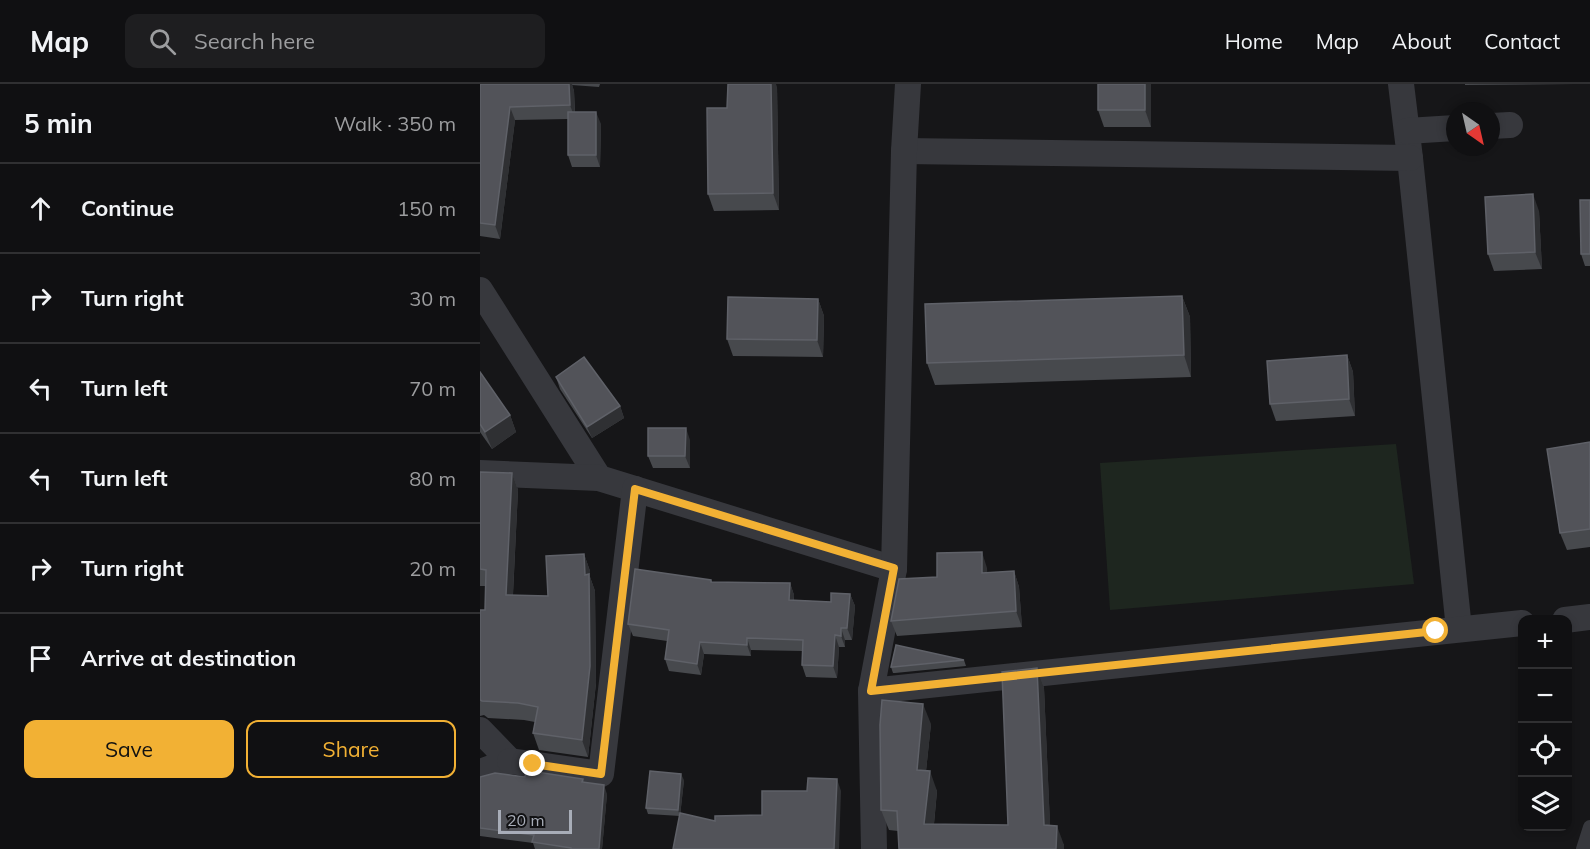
<!DOCTYPE html>
<html lang="en">
<head>
<meta charset="utf-8">
<style>
	body { margin:0; font-family:Mulish,sans-serif; background:#1e1e20; color:#f1f3f6 }
	.controls { position:absolute; right:18px; bottom:18px; display:grid; overflow:hidden; border-radius:12px; box-shadow:0 3px 9px #0003 }
	.controls button { width:54px; height:54px; display:grid; place-items:center; padding:0; border:0; border-bottom:2px solid #303032; background:#101012; color:#f1f3f6; font:30px sans-serif }
	.compass { position:absolute; left:966px; top:18px; width:54px; height:54px; border-radius:50%; background:#101012; box-shadow:0 3px 9px #0003; rotate:146deg }
	.scale { position:absolute; left:18px; bottom:15px; width:74px; box-sizing:border-box; padding-left:6px; border:3px solid #a8adb8; border-top:0; font-size:16px; line-height:21px; white-space:nowrap; color:#a8adb8; -webkit-text-stroke:4px #111113; paint-order:stroke }
	.stop { position:absolute; width:18px; height:18px; margin:-14px; border:4px solid #f2b134; border-radius:50%; background:#fff }
	.stop.end { background:#f2b134; border-color:#fff; box-shadow:0 2px 6px #0008 }
	.list { margin:0; padding:0; list-style:none }
	h2 { display:flex; justify-content:space-between; align-items:center; height:78px; margin:0; padding:0 24px; font-size:26px }
	h2 small { font-size:20px; font-weight:400; color:#9c9d9f }
	.list li { display:grid; grid-template-columns:39px 1fr auto; gap:18px; align-items:center; box-sizing:border-box; height:90px; padding:0 24px; border-top:2px solid #303032 }
	.list b { display:block; font-size:22px; white-space:nowrap }
	.list em { font-size:20px; font-style:normal; color:#9c9d9f }
	.actions { display:flex; gap:12px; padding:18px 24px }
	.actions a { flex:1; padding:14px 0; border:2px solid #f2b134; border-radius:12px; text-align:center; font-size:21px; color:#f2b134 }
	.actions .main { background:#f2b134; color:#111 }
	.icon { flex:none; width:33px; height:33px; fill:none; stroke:currentColor; stroke-width:2; stroke-linecap:round; stroke-linejoin:round }
	.map { position:relative; flex:none; width:1110px; height:765px; overflow:hidden }
	header { display:flex; align-items:center; gap:36px; box-sizing:border-box; height:84px; padding:0 30px; background:#101012; border-bottom:2px solid #303032 }
	header strong { font-size:28px }
	nav { display:flex; gap:33px; margin-inline-start:auto; font-size:21px }
	.search { width:420px; height:54px; background:#1e1e20; display:flex; align-items:center; gap:15px; box-sizing:border-box; padding:0 21px; border-radius:12px; color:#9c9d9f; font-size:22px }
	main { display:flex }
	aside { flex:1; background:#101012 }
	.map>svg:first-child { display:block }
	.green { fill:#1e261f }
	.lines { fill:none; stroke-linecap:round; stroke-linejoin:round }
	.lane { stroke:#37383d; stroke-width:14 }
	.street { stroke:#37383d; stroke-width:26 }
	.wall { fill:#47494d }
	.shaded-wall { fill:#2f3033 }
	.building { fill:#525359; stroke:#5f6168; stroke-width:1.5 }
	.route { stroke:#f2b134; stroke-width:8 }
</style>
</head>
<body>
<header>
<strong>Map</strong>
<div class="search"><svg class="icon" aria-label="search" viewBox="0 0 24 24"><circle cx="10" cy="10" r="6"/><path d="M15 15l6 6"/></svg>Search here</div>
<nav><a>Home</a><a>Map</a><a>About</a><a>Contact</a></nav>
</header>
<main>
<aside>
<h2>5 min<small>Walk · 350 m</small></h2>
<ul class="list">
<li><svg class="icon" aria-label="ahead" viewBox="0 0 24 24"><path d="M12 20V5M6 11l6-6 6 6"/></svg><div><b>Continue</b></div><em>150 m</em></li>
<li><svg class="icon" aria-label="right" viewBox="0 0 24 24"><path d="M7 20v-9h11M14 6l5 5-5 5"/></svg><div><b>Turn right</b></div><em>30 m</em></li>
<li><svg class="icon" aria-label="left" viewBox="0 0 24 24"><path d="M17 20v-9H6M10 6l-5 5 5 5"/></svg><div><b>Turn left</b></div><em>70 m</em></li>
<li><svg class="icon" aria-label="left" viewBox="0 0 24 24"><path d="M17 20v-9H6M10 6l-5 5 5 5"/></svg><div><b>Turn left</b></div><em>80 m</em></li>
<li><svg class="icon" aria-label="right" viewBox="0 0 24 24"><path d="M7 20v-9h11M14 6l5 5-5 5"/></svg><div><b>Turn right</b></div><em>20 m</em></li>
<li><svg class="icon" aria-label="arrive" viewBox="0 0 24 24"><path d="M6 21V4h12l-3 4 3 4H6"/></svg><div><b>Arrive at destination</b></div></li>
</ul>
<div class="actions"><a class="main">Save</a><a>Share</a></div>
</aside>
<div class="map">
<svg width="1110" height="765" viewBox="0 0 1110 765">
	<rect width="100%" height="100%" fill="#161618"/>
	<path class="green" d="M 916,360 L 934,500 L 630,526 L 620,379 Z"/>
	<g class="lines">
		<path class="lane" d="M 1103,765 L 1110,743"/>
		<g class="street">
			<path d="M 921,0 L 930,74 L 979,545"/>
			<path d="M 1011,42 L 1030,41"/>
			<path d="M 927,47 L 975,44"/>
			<path d="M 424,67 L 930,74"/>
			<path d="M 0,206 L 119,394"/>
			<path d="M 0,389 L 119,394 L 414,485"/>
			<path d="M 1085,536 L 1110,533"/>
			<path d="M 391,607 L 1042,539"/>
			<path d="M 0,646 L 30,677 L 0,688"/>
			<path d="M 30,677 L 121,690 L 155,405"/>
			<path d="M 394,765 L 391,607 L 414,485 L 424,67 L 428,0"/>
		</g>
	</g>
	<g class="wall">
		<path d="M 0,0 L 120,0 L 119,3 L 92,1 L 94,7 L 95,28 L 121,40 L 120,83 L 92,83 L 88,71 L 88,35 L 35,36 L 20,155 L 0,152 Z"/>
		<path d="M 618,0 L 671,0 L 671,43 L 624,43 L 618,26 Z"/>
		<path d="M 985,0 L 1095,0 L 985,1 Z"/>
		<path d="M 297,3 L 299,126 L 234,127 L 228,110 L 247,24 Z"/>
		<path d="M 1110,116 L 1110,182 L 1105,182 L 1101,170 Z"/>
		<path d="M 1059,127 L 1062,185 L 1014,187 L 1008,170 Z"/>
		<path d="M 702,212 L 710,233 L 711,293 L 455,301 L 447,279 Z"/>
		<path d="M 338,215 L 344,232 L 343,273 L 253,272 L 247,255 Z"/>
		<path d="M 867,271 L 873,288 L 875,332 L 796,337 L 790,320 Z"/>
		<path d="M 0,288 L 30,331 L 36,348 L 12,365 L 0,348 Z"/>
		<path d="M 76,293 L 140,322 L 144,334 L 112,354 L 80,305 Z"/>
		<path d="M 210,356 L 210,384 L 173,384 L 168,372 Z"/>
		<path d="M 1110,358 L 1110,463 L 1087,466 L 1080,449 Z"/>
		<path d="M 0,388 L 32,389 L 38,406 L 33,511 L 68,512 L 104,470 L 110,487 L 110,493 L 115,507 L 116,599 L 108,673 L 59,666 L 53,649 L 55,638 L 44,636 L 8,634 L 4,631 L 0,632 L 0,526 L 5,526 L 5,502 L 0,502 Z"/>
		<path d="M 507,484 L 507,489 L 534,487 L 539,503 L 542,543 L 417,552 L 411,537 L 457,493 Z"/>
		<path d="M 231,496 L 232,498 L 310,499 L 314,511 L 314,516 L 351,518 L 370,510 L 375,522 L 372,556 L 365,556 L 365,563 L 359,563 L 357,594 L 326,593 L 322,581 L 323,567 L 271,566 L 271,572 L 224,570 L 221,591 L 189,587 L 185,575 L 187,557 L 153,552 L 148,540 Z"/>
		<path d="M 484,576 L 486,582 L 415,589 L 413,589 L 411,583 Z"/>
		<path d="M 557,584 L 564,604 L 570,742 L 584,761 L 584,765 L 419,765 L 418,747 L 409,746 L 401,726 L 451,640 L 446,687 L 457,707 L 454,740 L 528,741 Z"/>
		<path d="M 0,693 L 45,693 L 103,695 L 104,698 L 127,710 L 122,765 L 55,765 L 53,759 L 0,752 Z"/>
		<path d="M 204,696 L 200,732 L 168,730 L 166,724 Z"/>
	</g>
	<g class="shaded-wall">
		<path d="M 89,0 L 92,0 L 94,7 L 95,35 L 90,21 Z"/>
		<path d="M 291,0 L 296,0 L 297,3 L 299,126 L 293,109 Z"/>
		<path d="M 665,0 L 671,0 L 671,43 L 665,26 Z"/>
		<path d="M 30,23 L 35,36 L 20,155 L 15,141 Z"/>
		<path d="M 116,28 L 121,40 L 120,83 L 116,71 Z"/>
		<path d="M 1053,110 L 1059,127 L 1062,185 L 1055,168 Z"/>
		<path d="M 702,212 L 710,233 L 711,293 L 704,271 Z"/>
		<path d="M 338,215 L 344,232 L 343,273 L 337,256 Z"/>
		<path d="M 867,271 L 873,288 L 875,332 L 869,315 Z"/>
		<path d="M 140,322 L 144,334 L 112,354 L 107,343 Z"/>
		<path d="M 30,331 L 36,348 L 12,365 L 5,348 Z"/>
		<path d="M 206,344 L 210,356 L 210,384 L 205,372 Z"/>
		<path d="M 32,389 L 38,406 L 32,528 L 26,511 Z"/>
		<path d="M 502,468 L 507,484 L 508,505 L 502,489 Z"/>
		<path d="M 104,470 L 110,487 L 110,493 L 115,507 L 116,599 L 108,673 L 102,656 L 105,491 Z"/>
		<path d="M 534,487 L 539,503 L 542,543 L 536,527 Z"/>
		<path d="M 310,499 L 314,511 L 313,528 L 309,516 Z"/>
		<path d="M 370,510 L 375,522 L 372,556 L 367,544 Z"/>
		<path d="M 361,544 L 365,556 L 365,563 L 361,552 Z"/>
		<path d="M 355,551 L 359,563 L 357,594 L 353,582 Z"/>
		<path d="M 267,554 L 271,566 L 271,572 L 267,561 Z"/>
		<path d="M 220,558 L 224,570 L 221,591 L 217,580 Z"/>
		<path d="M 557,584 L 564,604 L 571,761 L 564,741 Z"/>
		<path d="M 443,620 L 451,640 L 444,706 L 437,686 Z"/>
		<path d="M 450,687 L 457,707 L 452,760 L 444,740 Z"/>
		<path d="M 201,690 L 204,696 L 200,732 L 198,726 Z"/>
		<path d="M 357,695 L 361,707 L 359,765 L 354,765 Z"/>
		<path d="M 124,701 L 127,710 L 122,765 L 119,765 Z"/>
		<path d="M 577,742 L 584,761 L 584,765 L 576,765 Z"/>
	</g>
	<g class="building">
		<path d="M 0,0 L 89,0 L 90,21 L 30,23 L 15,141 L 0,139 Z"/>
		<path d="M 248,0 L 291,0 L 293,109 L 228,110 L 227,24 L 247,24 Z"/>
		<rect x="618" y="0" width="47" height="26"/>
		<rect x="88" y="28" width="28" height="43"/>
		<path d="M 1053,110 L 1055,168 L 1008,170 L 1005,113 Z"/>
		<path d="M 1100,116 L 1110,116 L 1110,170 L 1101,170 Z"/>
		<path d="M 702,212 L 704,271 L 447,279 L 445,220 Z"/>
		<path d="M 248,213 L 338,215 L 337,256 L 247,255 Z"/>
		<path d="M 867,271 L 869,315 L 790,320 L 787,277 Z"/>
		<path d="M 104,273 L 140,322 L 107,343 L 76,293 Z"/>
		<path d="M 0,288 L 30,331 L 5,348 L 0,340 Z"/>
		<path d="M 168,344 L 206,344 L 205,372 L 168,372 Z"/>
		<path d="M 1110,358 L 1110,445 L 1080,449 L 1067,365 Z"/>
		<path d="M 0,388 L 32,389 L 26,511 L 68,512 L 66,472 L 104,470 L 105,491 L 109,490 L 110,582 L 102,656 L 53,649 L 58,623 L 38,619 L 2,617 L 0,616 L 0,526 L 5,526 L 6,486 L 0,485 Z"/>
		<path d="M 502,468 L 502,489 L 534,487 L 536,527 L 411,537 L 419,495 L 457,493 L 457,469 Z"/>
		<path d="M 155,485 L 231,496 L 231,498 L 310,499 L 309,516 L 351,518 L 351,509 L 370,510 L 367,544 L 361,544 L 361,552 L 355,551 L 353,582 L 322,581 L 323,556 L 267,554 L 267,561 L 220,558 L 217,580 L 185,575 L 189,546 L 148,540 Z"/>
		<path d="M 416,561 L 484,576 L 413,583 L 411,583 Z"/>
		<path d="M 557,584 L 564,741 L 577,742 L 576,765 L 419,765 L 417,727 L 401,726 L 400,641 L 402,616 L 443,620 L 437,686 L 450,687 L 444,740 L 528,741 L 522,588 Z"/>
		<path d="M 50,687 L 103,695 L 102,698 L 124,701 L 119,765 L 91,765 L 91,764 L 52,758 L 54,751 L 0,744 L 0,693 L 15,689 L 45,693 L 46,688 Z"/>
		<path d="M 170,687 L 201,690 L 198,726 L 166,724 Z"/>
		<path d="M 328,694 L 357,695 L 354,765 L 193,765 L 200,729 L 235,737 L 235,732 L 282,731 L 282,707 L 327,707 Z"/>
	</g>
	<g class="lines">
		<path class="route" d="M 53,680 L 121,690 L 155,405 L 414,484 L 391,607 L 956,547"/>
	</g>
</svg>
<div class="controls">
<button>+</button>
<button>−</button>
<button><svg class="icon" aria-label="locate" viewBox="0 0 24 24"><circle cx="12" cy="12" r="6"/><path d="M12 2v4M12 18v4M2 12h4M18 12h4"/></svg></button>
<button><svg class="icon" aria-label="layers" viewBox="0 0 24 24"><path d="M12 4l9 5-9 5-9-5zM3 14l9 5 9-5"/></svg></button>
</div>
<svg class="compass" viewBox="-18 -18 36 36"><path d="M0-13l5 13h-10z" fill="#e53935"/><path d="M0 13l5-13h-10z" fill="#9c9d9f"/></svg>
<div class="scale">20 m</div>
<div class="stop" style="left:956px;top:547px"></div>
<div class="stop end" style="left:53px;top:680px"></div>
</div>
</main>
</body>
</html>
